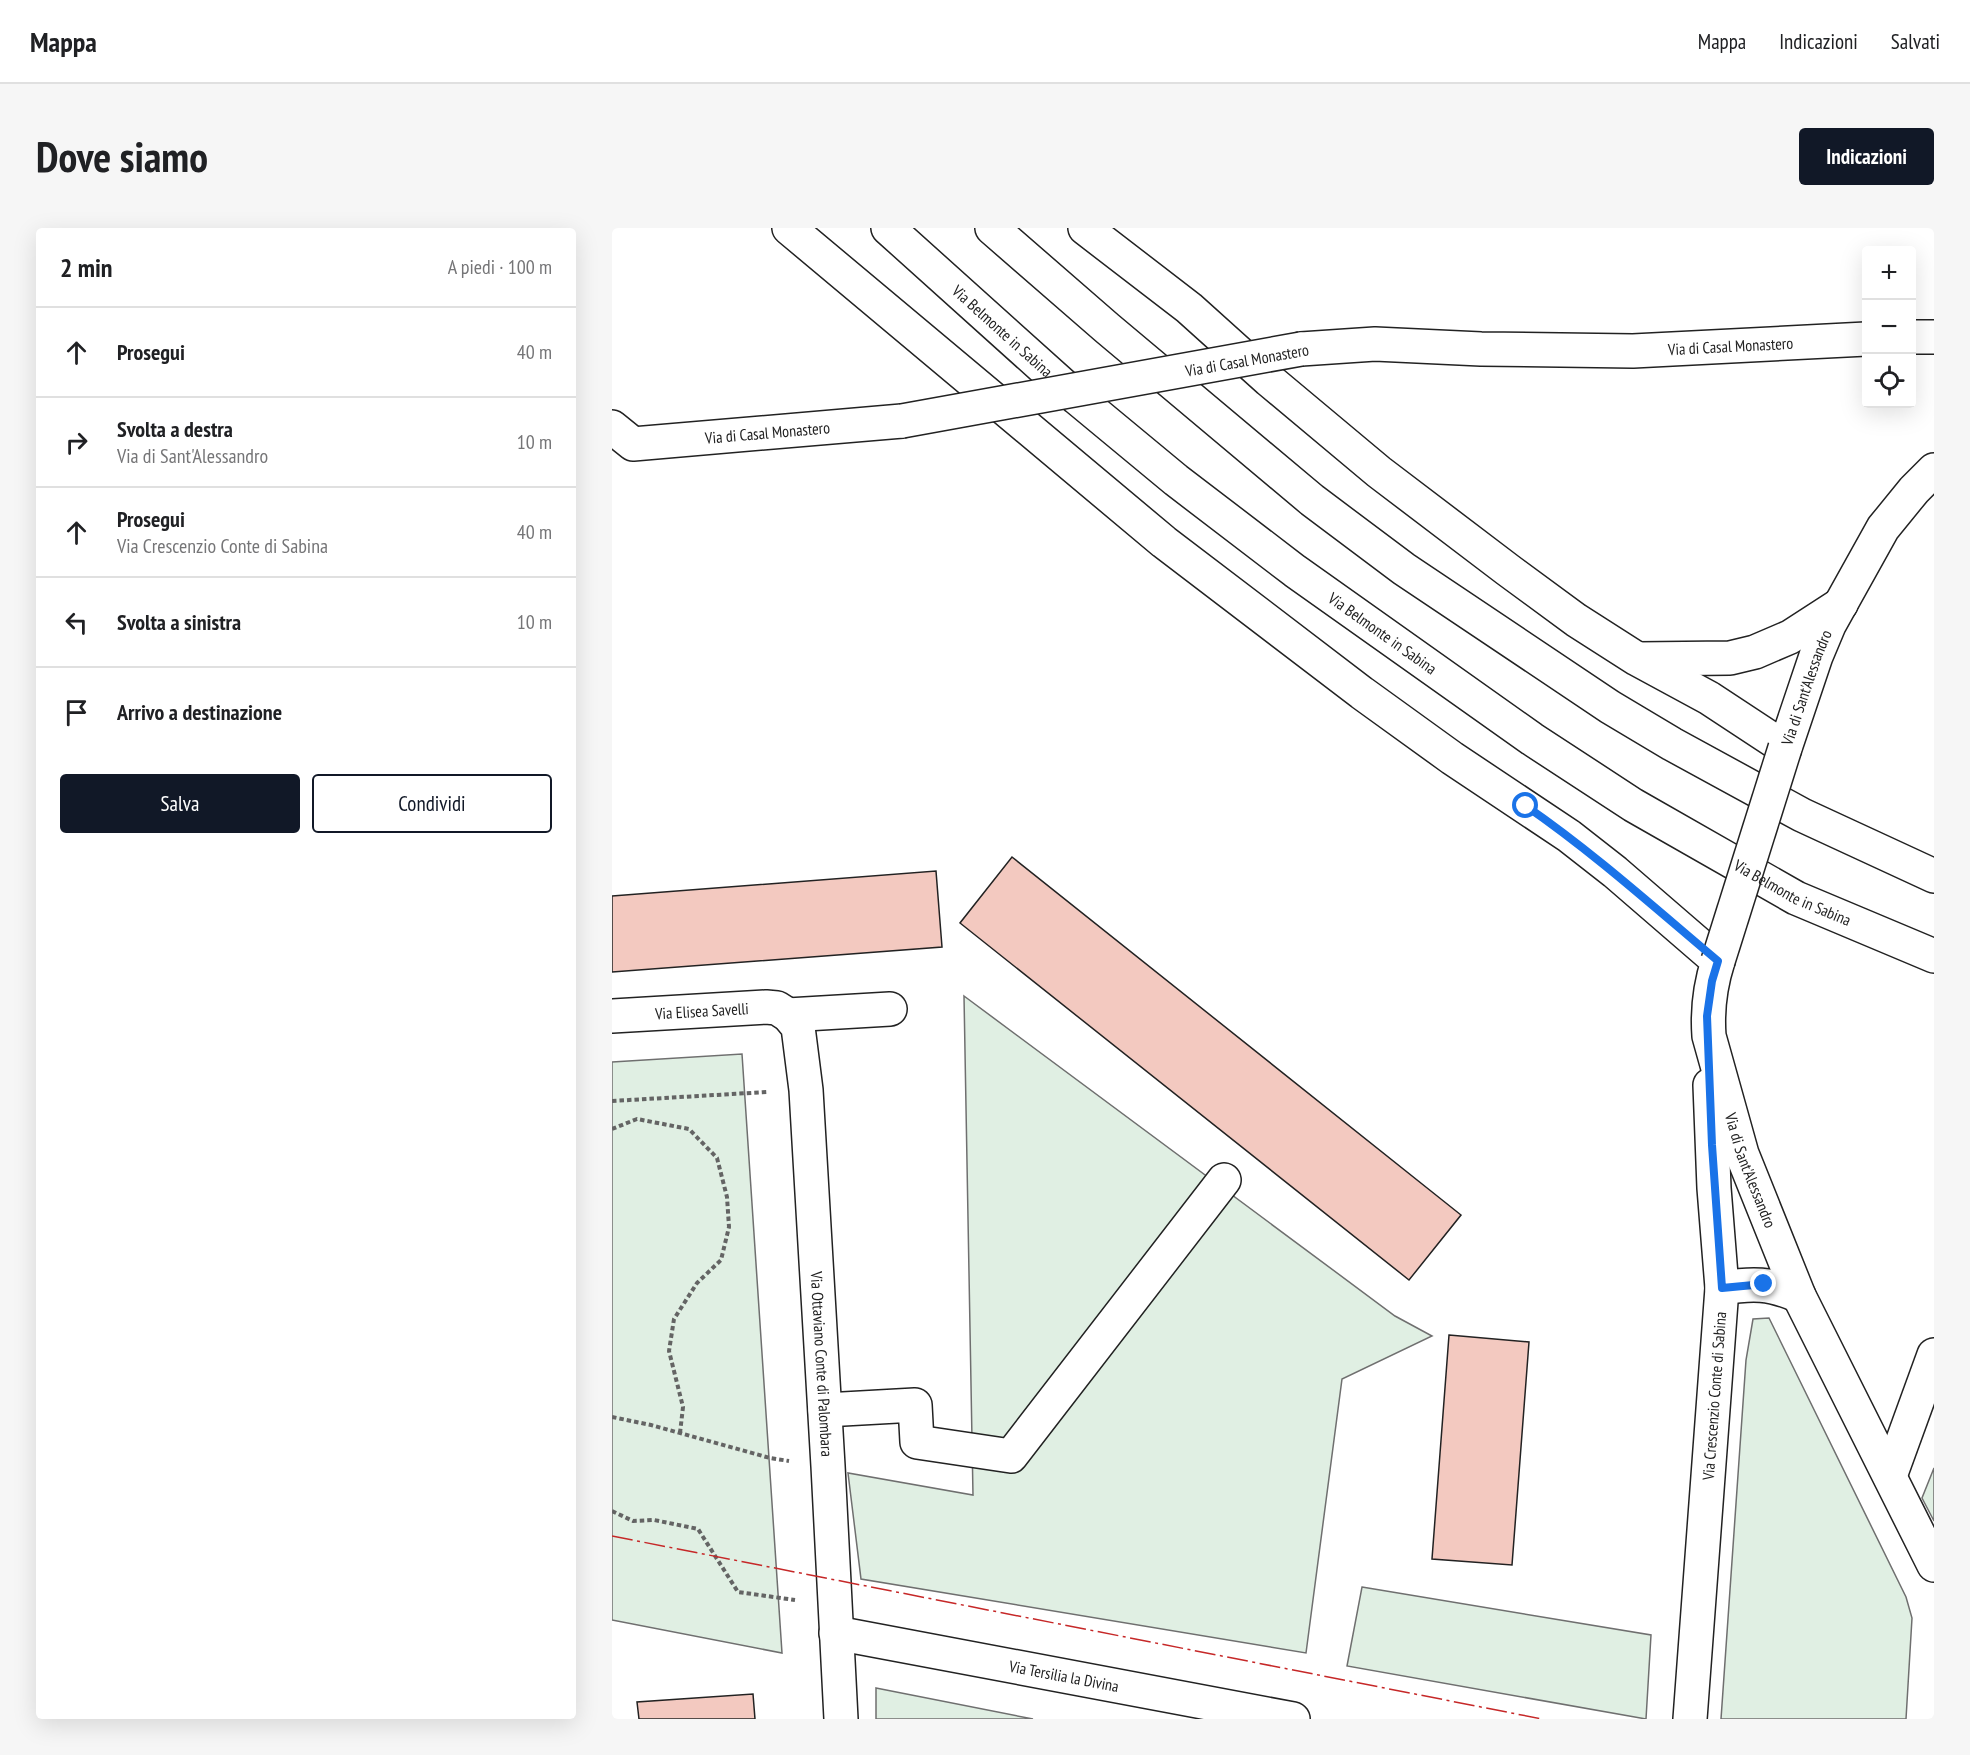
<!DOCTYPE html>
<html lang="it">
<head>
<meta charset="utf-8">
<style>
	body { margin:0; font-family:"PT Sans Narrow",sans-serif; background:#f6f6f6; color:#202124 }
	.controls { position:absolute; right:18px; top:18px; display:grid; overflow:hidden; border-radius:6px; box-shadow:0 6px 24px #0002 }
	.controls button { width:54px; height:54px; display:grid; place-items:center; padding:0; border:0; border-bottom:2px solid #e0e0e0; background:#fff; color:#202124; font:30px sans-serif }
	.stop { position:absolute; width:18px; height:18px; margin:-14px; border:4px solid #1a73e8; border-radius:50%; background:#fff }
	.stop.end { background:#1a73e8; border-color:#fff; box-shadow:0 2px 6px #0008 }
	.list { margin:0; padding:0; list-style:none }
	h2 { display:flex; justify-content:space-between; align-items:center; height:78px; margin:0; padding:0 24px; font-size:26px }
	h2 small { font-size:20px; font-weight:400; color:#757577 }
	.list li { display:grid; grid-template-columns:39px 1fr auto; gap:18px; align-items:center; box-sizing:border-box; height:90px; padding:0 24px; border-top:2px solid #e0e0e0 }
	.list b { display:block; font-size:22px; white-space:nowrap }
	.list p { margin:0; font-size:20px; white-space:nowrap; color:#757577 }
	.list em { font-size:20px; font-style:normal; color:#757577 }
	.actions { display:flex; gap:12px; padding:18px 24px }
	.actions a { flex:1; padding:14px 0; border:2px solid #111827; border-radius:6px; text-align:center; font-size:21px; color:#111827 }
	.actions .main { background:#111827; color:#fff }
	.icon { flex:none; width:33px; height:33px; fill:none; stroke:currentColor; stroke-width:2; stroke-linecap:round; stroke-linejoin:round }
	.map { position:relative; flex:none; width:1322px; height:1491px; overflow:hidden; border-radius:6px }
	header { display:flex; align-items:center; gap:36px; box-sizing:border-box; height:84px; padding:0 30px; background:#fff; border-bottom:2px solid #e0e0e0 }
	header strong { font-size:28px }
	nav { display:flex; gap:33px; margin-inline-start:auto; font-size:21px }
	.intro { display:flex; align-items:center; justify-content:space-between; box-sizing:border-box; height:144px; padding:0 36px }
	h1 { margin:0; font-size:42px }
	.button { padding:15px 27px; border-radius:6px; background:#111827; color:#fff; font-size:21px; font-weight:700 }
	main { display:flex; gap:36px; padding:0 36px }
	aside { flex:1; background:#fff; border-radius:6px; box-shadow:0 6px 24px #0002 }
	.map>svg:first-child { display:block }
	.green { fill:#e0efe3; stroke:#6f6f6f; stroke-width:1.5 }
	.building { fill:#f3c9c0; stroke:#222; stroke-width:1.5 }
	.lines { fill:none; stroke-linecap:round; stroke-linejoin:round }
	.minor-casing { stroke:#222; stroke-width:36 }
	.major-casing { stroke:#222; stroke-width:36 }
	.path { stroke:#646464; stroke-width:4; stroke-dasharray:4.5 3; stroke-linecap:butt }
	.minor { stroke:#fff; stroke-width:33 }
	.major { stroke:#fff; stroke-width:33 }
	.minor-bridge-casing { stroke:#222; stroke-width:36; stroke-linecap:butt }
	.minor-bridge { stroke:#fff; stroke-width:33 }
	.power { stroke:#c62828; stroke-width:1.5; stroke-dasharray:21 4.5 3 4.5; stroke-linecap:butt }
	.route { stroke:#1a73e8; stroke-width:8 }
	.labels { text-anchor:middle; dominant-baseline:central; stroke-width:4.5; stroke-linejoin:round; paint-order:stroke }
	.street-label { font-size:16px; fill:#222; stroke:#fff }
</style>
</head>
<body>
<header>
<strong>Mappa</strong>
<nav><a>Mappa</a><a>Indicazioni</a><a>Salvati</a></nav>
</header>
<div class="intro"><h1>Dove siamo</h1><a class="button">Indicazioni</a></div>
<main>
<aside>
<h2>2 min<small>A piedi · 100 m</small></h2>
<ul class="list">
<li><svg class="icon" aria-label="ahead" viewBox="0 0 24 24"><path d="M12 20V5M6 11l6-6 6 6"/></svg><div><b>Prosegui</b></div><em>40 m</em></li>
<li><svg class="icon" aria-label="right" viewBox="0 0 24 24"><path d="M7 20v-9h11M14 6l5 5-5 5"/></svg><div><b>Svolta a destra</b><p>Via di Sant'Alessandro</p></div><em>10 m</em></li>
<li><svg class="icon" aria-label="ahead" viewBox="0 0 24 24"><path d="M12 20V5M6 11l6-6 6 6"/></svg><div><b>Prosegui</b><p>Via Crescenzio Conte di Sabina</p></div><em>40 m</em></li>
<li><svg class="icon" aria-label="left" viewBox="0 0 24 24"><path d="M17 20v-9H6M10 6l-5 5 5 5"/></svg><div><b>Svolta a sinistra</b></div><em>10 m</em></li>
<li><svg class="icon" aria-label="arrive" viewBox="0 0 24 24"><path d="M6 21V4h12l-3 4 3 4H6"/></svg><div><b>Arrivo a destinazione</b></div></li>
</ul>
<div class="actions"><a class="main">Salva</a><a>Condividi</a></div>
</aside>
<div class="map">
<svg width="1322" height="1491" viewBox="0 0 1322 1491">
	<rect width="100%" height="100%" fill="#fff"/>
	<g class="green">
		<path d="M 352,768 L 783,1088 L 820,1108 L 730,1151 L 694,1425 L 249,1351 L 236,1245 L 361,1267 Z"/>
		<path d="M 130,826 L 170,1425 L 0,1392 L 0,834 Z"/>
		<path d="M 1157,1090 L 1294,1369 L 1300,1390 L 1294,1491 L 1109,1491 L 1134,1132 L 1141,1091 Z"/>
		<path d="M 1322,1240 L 1322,1293 L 1310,1270 Z"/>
		<path d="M 750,1359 L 1039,1407 L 1034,1491 L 735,1438 Z"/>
		<path d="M 264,1460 L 421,1491 L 264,1491 Z"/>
	</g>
	<g class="building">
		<path d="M 400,629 L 849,987 L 797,1052 L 348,695 Z"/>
		<path d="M 324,643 L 330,719 L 0,744 L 0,668 Z"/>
		<path d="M 837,1107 L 917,1114 L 900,1337 L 820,1331 Z"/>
		<path d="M 141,1466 L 143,1491 L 27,1491 L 25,1474 Z"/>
	</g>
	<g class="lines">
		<defs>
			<g id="minor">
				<path id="s1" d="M 177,0 L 552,314 L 750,465 L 840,530 L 957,608 L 1003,644 L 1106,733 C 1098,758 1095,781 1097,808 L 1130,926 L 1187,1068 L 1322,1337"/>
				<path id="s2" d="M 473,0 L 577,80 L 657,152 L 767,244 L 896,342 L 964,392 L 1025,431 L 1097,470 L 1173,520 L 1204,428 L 1217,397 L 1271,300 L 1302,262 L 1322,242"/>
				<path d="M 1300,109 L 1322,109"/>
				<path id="s3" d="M 689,121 L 763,116 L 869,121 L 1021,123 L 1254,111"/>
				<path id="s4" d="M 0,199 L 21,216 L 290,193"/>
				<path d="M 1027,431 L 1118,430 L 1143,424 L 1178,409 L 1229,376"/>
				<path d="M 176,787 L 278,781"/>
				<path id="s5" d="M 0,788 L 154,779 L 165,780 L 176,787 L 186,799 L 194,862 L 216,1238 L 229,1491"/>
				<path d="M 1110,1060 C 1141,1055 1158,1055 1187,1068"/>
				<path d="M 213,1182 L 303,1177 L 305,1214 L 399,1228 L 612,952"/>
				<path d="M 1278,1248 L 1322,1127"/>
				<path id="s6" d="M 224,1405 L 681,1491"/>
				<path id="s7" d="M 1078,1491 L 1110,1060 L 1102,960 L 1098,857"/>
			</g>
			<g id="major">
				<path id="s8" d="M 276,0 L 465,170 L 564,252 L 683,343 L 920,511 L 1021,577 L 1184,670 L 1322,728"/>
				<path d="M 380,0 L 495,100 L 700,272 L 792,341 L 998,479 L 1060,516 L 1190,587 L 1322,648"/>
			</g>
		</defs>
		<use href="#minor" class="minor-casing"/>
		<use href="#major" class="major-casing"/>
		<g class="path">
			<path d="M 0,873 L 155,864"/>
			<path d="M 0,901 L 25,891 L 77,901 L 105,930 L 115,969 L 117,999 L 109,1032 L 85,1055 L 62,1091 L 57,1123 L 71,1179 L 68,1205"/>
			<path d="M 0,1189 L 39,1197 L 158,1230 L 177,1233"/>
			<path d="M 0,1283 L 21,1293 L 42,1292 L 86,1301 L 126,1364 L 183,1372"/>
		</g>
		<use href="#minor" class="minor"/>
		<use href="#major" class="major"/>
		<defs>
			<g id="minor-bridge">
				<path d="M 290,193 L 689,121"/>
				<path d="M 1106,733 L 1173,520"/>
			</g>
		</defs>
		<use href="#minor-bridge" class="minor-bridge-casing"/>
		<use href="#minor-bridge" class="minor-bridge"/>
		<path class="power" d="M 0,1308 L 930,1491"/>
	</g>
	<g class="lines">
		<path class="route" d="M 914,578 C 982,625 1043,680 1106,733 L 1100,753 L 1095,788 L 1100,917 L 1110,1060 L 1152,1056"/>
	</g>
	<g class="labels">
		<g class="street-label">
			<text stroke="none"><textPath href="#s8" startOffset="154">Via Belmonte in Sabina</textPath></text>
			<text stroke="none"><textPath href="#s3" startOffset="430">Via di Casal Monastero</textPath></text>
			<text transform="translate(635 132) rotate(-10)">Via di Casal Monastero</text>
			<text stroke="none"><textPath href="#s4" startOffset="162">Via di Casal Monastero</textPath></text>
			<text stroke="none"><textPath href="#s8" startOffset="640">Via Belmonte in Sabina</textPath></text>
			<text stroke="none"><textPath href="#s2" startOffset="938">Via di Sant'Alessandro</textPath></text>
			<text stroke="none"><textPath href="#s8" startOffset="1126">Via Belmonte in Sabina</textPath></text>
			<text stroke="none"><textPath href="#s5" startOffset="90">Via Elisea Savelli</textPath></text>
			<text stroke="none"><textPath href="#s1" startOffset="1401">Via di Sant'Alessandro</textPath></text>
			<text stroke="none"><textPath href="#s5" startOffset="532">Via Ottaviano Conte di Palombara</textPath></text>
			<text stroke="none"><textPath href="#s7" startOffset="324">Via Crescenzio Conte di Sabina</textPath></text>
			<text stroke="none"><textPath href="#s6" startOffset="232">Via Tersilia la Divina</textPath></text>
		</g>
	</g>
</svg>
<div class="controls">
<button>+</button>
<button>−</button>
<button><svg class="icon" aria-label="locate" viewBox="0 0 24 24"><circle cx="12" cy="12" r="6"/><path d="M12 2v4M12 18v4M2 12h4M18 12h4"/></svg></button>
</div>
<div class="stop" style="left:914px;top:578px"></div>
<div class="stop end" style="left:1152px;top:1056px"></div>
</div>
</main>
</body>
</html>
